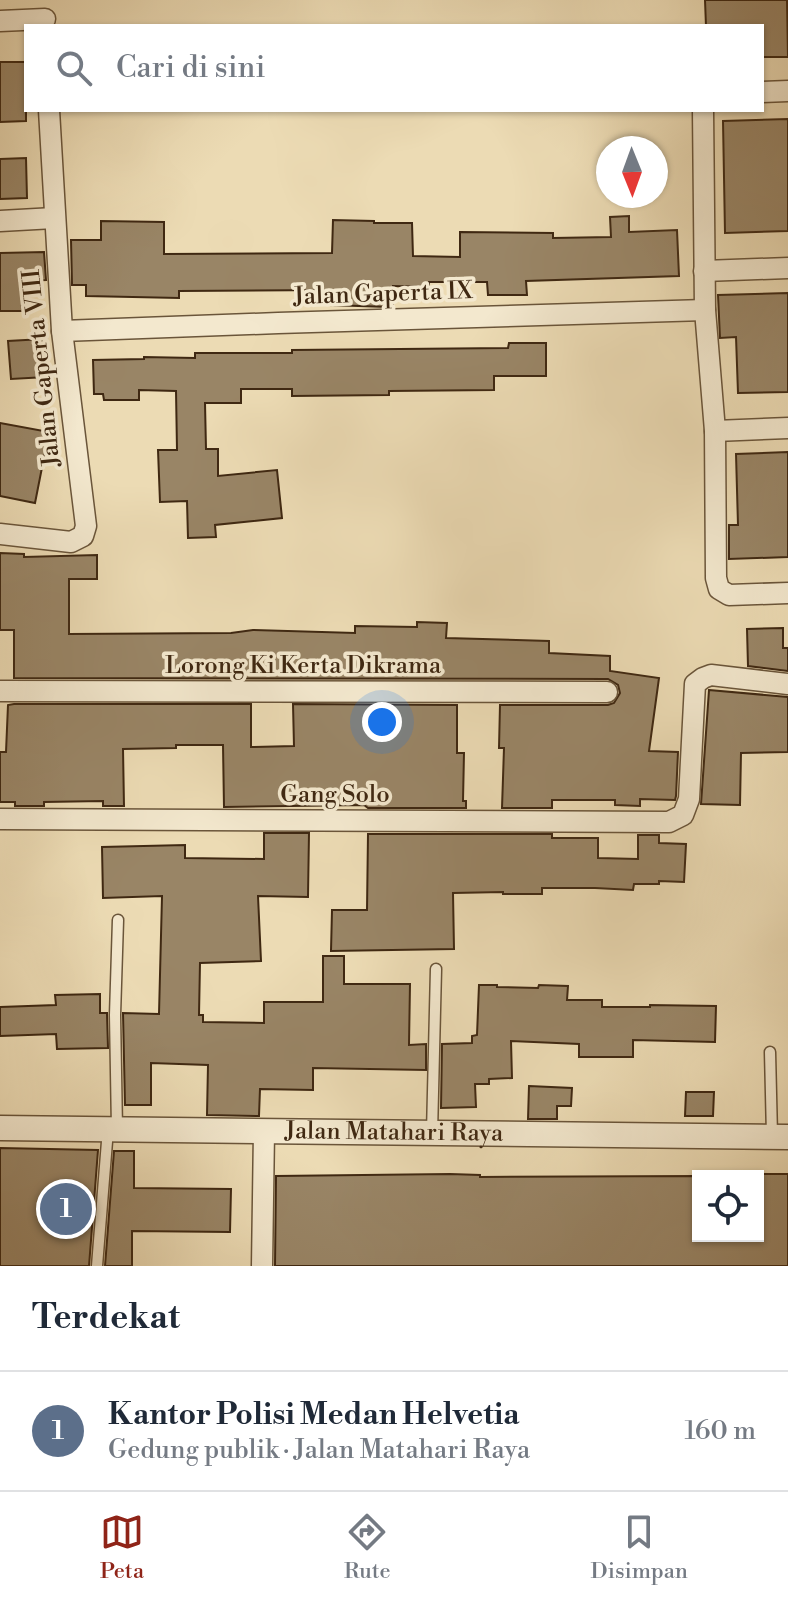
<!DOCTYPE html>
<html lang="id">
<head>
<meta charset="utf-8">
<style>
	body { margin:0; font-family:"Libre Bodoni",serif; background:#f6f6f7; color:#1f2937 }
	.controls { position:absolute; right:24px; bottom:24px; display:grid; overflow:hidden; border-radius:0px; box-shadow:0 2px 6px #0004 }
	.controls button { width:72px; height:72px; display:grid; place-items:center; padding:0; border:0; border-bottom:2px solid #e0e1e3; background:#fff; color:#1f2937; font:40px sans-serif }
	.compass { position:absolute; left:596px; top:136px; width:72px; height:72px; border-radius:50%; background:#fff; box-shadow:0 2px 6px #0004; rotate:179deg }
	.you { position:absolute; left:382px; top:722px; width:28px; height:28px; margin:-20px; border:6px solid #fff; border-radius:50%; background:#1a73e8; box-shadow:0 0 0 12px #1a73e833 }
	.badge { display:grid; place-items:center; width:52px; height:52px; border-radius:50%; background:#8f2418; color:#fff; font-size:26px; font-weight:700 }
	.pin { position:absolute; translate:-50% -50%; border:4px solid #fff; box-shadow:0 2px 8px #0006 }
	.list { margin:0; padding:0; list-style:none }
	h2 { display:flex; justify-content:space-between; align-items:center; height:104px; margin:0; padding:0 32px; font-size:34px }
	h2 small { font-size:26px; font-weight:400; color:#747a83 }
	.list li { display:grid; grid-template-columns:52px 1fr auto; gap:24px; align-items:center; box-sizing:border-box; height:120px; padding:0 32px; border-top:2px solid #e0e1e3 }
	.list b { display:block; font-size:30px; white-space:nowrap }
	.list p { margin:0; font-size:26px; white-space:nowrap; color:#747a83 }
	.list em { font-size:26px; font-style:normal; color:#747a83 }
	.icon { flex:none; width:44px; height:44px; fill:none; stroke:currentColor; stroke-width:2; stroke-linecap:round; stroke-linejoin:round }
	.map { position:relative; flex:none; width:788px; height:1266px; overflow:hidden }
	.search { position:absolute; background:#fff; box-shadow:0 2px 6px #0004; left:24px; right:24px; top:24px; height:88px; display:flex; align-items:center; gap:20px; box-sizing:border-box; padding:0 28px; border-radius:0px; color:#747a83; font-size:30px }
	.sheet { height:224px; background:#fff }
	nav { display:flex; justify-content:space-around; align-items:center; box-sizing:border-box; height:112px; border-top:2px solid #e0e1e3; background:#fff; font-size:22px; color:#747a83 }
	nav a { display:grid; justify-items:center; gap:4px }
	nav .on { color:#8f2418 }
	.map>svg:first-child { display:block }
	.building { fill:#998566; stroke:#3f2812; stroke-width:2 }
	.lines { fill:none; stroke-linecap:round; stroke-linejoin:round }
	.service-casing { stroke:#6a553a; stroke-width:13 }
	.minor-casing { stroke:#6a553a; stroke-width:23 }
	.tertiary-casing { stroke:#6a553a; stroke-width:27 }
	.service { stroke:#f3e8ce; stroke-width:10 }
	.minor { stroke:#f3e8ce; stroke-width:20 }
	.tertiary { stroke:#f3e8ce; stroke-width:24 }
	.labels { text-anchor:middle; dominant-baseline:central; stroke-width:7; stroke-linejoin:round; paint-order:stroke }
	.street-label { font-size:24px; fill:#3f2812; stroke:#f3e8ce }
</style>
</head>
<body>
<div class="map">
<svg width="788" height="1266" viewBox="0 0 788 1266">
	<rect width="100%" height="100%" fill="#ecdbb4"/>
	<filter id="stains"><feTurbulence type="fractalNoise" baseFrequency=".0025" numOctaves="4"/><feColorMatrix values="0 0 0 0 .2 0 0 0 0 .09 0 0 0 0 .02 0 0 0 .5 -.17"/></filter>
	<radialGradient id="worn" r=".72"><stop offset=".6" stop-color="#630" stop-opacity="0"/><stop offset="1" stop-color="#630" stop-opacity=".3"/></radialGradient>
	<g class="building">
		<path d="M 705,0 L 787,0 L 788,57 L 762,57 L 762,26 L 706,26 Z"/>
		<path d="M 0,62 L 26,62 L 26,121 L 0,122 Z"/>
		<path d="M 788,119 L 788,231 L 725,233 L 723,121 Z"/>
		<path d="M 26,158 L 27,198 L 0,199 L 0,159 Z"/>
		<path d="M 629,216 L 629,232 L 677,230 L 679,276 L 526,281 L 527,295 L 488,295 L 487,282 L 429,282 L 429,287 L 393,286 L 393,306 L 388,307 L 330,305 L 331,290 L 179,291 L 179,298 L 86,296 L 86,285 L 72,285 L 71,240 L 101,240 L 101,221 L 164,222 L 164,254 L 332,253 L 333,220 L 374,221 L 374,223 L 412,223 L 413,256 L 460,257 L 460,232 L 553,233 L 553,238 L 611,237 L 610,217 Z"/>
		<path d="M 44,252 L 46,280 L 21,281 L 22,311 L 0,311 L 0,253 Z"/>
		<path d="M 788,293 L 788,392 L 738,393 L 736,337 L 720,338 L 718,295 Z"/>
		<path d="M 43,339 L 46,377 L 11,379 L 8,341 Z"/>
		<path d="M 509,343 L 546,343 L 546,376 L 494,376 L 494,390 L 389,391 L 389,395 L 292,396 L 292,389 L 241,389 L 241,403 L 205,403 L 206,449 L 218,449 L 218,476 L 277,470 L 282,518 L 215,525 L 216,537 L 188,538 L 187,501 L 160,502 L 158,450 L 177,450 L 176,391 L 139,390 L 139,400 L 104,400 L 103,394 L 94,394 L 93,360 L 144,359 L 144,357 L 195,358 L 195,353 L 292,353 L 292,350 L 508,348 Z"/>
		<path d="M 0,423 L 49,432 L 35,503 L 0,496 Z"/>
		<path d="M 788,452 L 788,557 L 729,559 L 729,525 L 738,525 L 736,454 Z"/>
		<path d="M 0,553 L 24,554 L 24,557 L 97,555 L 97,579 L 69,579 L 69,634 L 231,633 L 253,630 L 355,633 L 355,626 L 417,627 L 417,622 L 447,623 L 446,638 L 549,641 L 549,653 L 610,656 L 610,671 L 659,678 L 649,751 L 678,752 L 676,796 L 675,800 L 640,799 L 640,806 L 615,805 L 615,800 L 552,800 L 552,808 L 502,808 L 504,748 L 499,748 L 500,705 L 608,705 L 614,703 L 620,693 L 618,685 L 608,679 L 14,678 L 14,630 L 0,630 Z"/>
		<path d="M 783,628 L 783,648 L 788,648 L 788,671 L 748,666 L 747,629 Z"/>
		<path d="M 709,690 L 788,697 L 788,752 L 741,753 L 740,805 L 701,804 Z"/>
		<path d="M 14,704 L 251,704 L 251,747 L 294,746 L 293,704 L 457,705 L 457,753 L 464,753 L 463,801 L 466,801 L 466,808 L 368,808 L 364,805 L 224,807 L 223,745 L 176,745 L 176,748 L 123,749 L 124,806 L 103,806 L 103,801 L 44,802 L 44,806 L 15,806 L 15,802 L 0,802 L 0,752 L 6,752 L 8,705 Z"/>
		<path d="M 264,833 L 309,833 L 308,897 L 258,896 L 261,961 L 200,963 L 199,1015 L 203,1015 L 203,1022 L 264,1023 L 264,1002 L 323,1002 L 323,956 L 344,956 L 344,984 L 410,984 L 409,1045 L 426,1044 L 426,1070 L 313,1068 L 313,1090 L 260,1089 L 259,1116 L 207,1115 L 208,1065 L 151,1063 L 151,1105 L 125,1105 L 123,1013 L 159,1014 L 162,896 L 103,898 L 102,847 L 185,845 L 185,858 L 264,859 Z"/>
		<path d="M 368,834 L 552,834 L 552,838 L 598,838 L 598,858 L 638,859 L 638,835 L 659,835 L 659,843 L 686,844 L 684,882 L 659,881 L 659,884 L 634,884 L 633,890 L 595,888 L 542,888 L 542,894 L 503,894 L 503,892 L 453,893 L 454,949 L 331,951 L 332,910 L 367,910 Z"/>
		<path d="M 479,985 L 497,985 L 497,987 L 538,988 L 539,985 L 568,986 L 567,1000 L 602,1000 L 602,1007 L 650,1007 L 650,1005 L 716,1006 L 715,1042 L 633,1040 L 633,1057 L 579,1057 L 579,1044 L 511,1041 L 512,1078 L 489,1079 L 489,1084 L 475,1084 L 476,1107 L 441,1108 L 442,1044 L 472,1043 L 472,1036 L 477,1035 Z"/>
		<path d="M 100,994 L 100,1013 L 107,1013 L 108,1048 L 57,1049 L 56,1034 L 0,1036 L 0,1007 L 56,1005 L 55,995 Z"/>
		<path d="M 529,1086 L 572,1088 L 571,1106 L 557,1106 L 557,1119 L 528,1119 Z"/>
		<path d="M 686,1092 L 714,1092 L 713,1116 L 685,1116 Z"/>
		<path d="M 0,1148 L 98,1150 L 89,1266 L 0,1266 Z"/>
		<path d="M 114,1151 L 134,1151 L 134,1188 L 231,1189 L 230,1232 L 132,1231 L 132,1266 L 105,1266 Z"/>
		<path d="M 450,1174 L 480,1175 L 480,1177 L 698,1176 L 698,1236 L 758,1236 L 758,1174 L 788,1174 L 788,1266 L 275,1266 L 276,1176 Z"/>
	</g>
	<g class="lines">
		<defs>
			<g id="service">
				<path d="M 770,1052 L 772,1136"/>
				<path d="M 117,1129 L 115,1015 L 118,920"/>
				<path d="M 432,1133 L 436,969"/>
				<path d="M 97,1266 L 108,1129"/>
			</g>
			<g id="minor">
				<path d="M 0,21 L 45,19"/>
				<path d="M 762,92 L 788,91"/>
				<path d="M 703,110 L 705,310 L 715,431 L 716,578 L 719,589 L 729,595 L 788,593"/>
				<path d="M 0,221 L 54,218"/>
				<path d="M 704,271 L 788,268"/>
				<path d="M 62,331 L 278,323 L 705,310"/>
				<path d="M 715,431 L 788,428"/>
				<path d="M 0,534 L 71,542 L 83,536 L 86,526 L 62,331 L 49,110"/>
				<path d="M 0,691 L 607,692"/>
				<path d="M 0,819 L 669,822 L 683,815 L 689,799 L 695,684 L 703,678 L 711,675 L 788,684"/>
				<path d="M 262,1266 L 264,1131"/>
			</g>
			<g id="tertiary">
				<path id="s1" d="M 0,1128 L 788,1137"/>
			</g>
		</defs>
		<use href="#service" class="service-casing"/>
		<use href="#minor" class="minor-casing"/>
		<use href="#tertiary" class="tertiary-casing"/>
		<use href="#service" class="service"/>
		<use href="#minor" class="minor"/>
		<use href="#tertiary" class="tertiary"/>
	</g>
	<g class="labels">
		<g class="street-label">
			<text transform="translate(383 294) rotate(-2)">Jalan Gaperta IX</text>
			<text transform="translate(42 368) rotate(-96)">Jalan Gaperta VIII</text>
			<text x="303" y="666">Lorong Ki Kerta Dikrama</text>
			<text x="335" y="795">Gang Solo</text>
			<text stroke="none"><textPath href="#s1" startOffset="394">Jalan Matahari Raya</textPath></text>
		</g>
	</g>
	<rect width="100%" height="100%" filter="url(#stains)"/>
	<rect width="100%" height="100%" fill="url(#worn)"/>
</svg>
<div class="controls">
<button><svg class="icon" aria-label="locate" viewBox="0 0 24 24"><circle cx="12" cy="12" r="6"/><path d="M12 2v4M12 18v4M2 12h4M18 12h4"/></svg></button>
</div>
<svg class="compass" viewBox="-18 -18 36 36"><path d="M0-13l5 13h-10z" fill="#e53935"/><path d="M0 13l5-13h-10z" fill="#747a83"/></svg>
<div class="you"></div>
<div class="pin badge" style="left:66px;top:1209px;background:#5c6f8a">1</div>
<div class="search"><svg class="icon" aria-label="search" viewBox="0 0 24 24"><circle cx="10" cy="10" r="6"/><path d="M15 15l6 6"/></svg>Cari di sini</div>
</div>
<section class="sheet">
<h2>Terdekat<small></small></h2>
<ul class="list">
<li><span class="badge" style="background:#5c6f8a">1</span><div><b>Kantor Polisi Medan Helvetia</b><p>Gedung publik · Jalan Matahari Raya</p></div><em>160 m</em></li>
</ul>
</section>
<nav>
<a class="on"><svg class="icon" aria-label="map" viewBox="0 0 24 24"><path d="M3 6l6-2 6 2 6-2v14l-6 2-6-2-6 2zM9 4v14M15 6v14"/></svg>Peta</a>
<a><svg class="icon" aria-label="directions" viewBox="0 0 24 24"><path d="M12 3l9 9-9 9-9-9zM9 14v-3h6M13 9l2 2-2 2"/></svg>Rute</a>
<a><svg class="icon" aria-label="saved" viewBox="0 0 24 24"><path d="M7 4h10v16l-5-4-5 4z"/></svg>Disimpan</a>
</nav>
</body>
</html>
